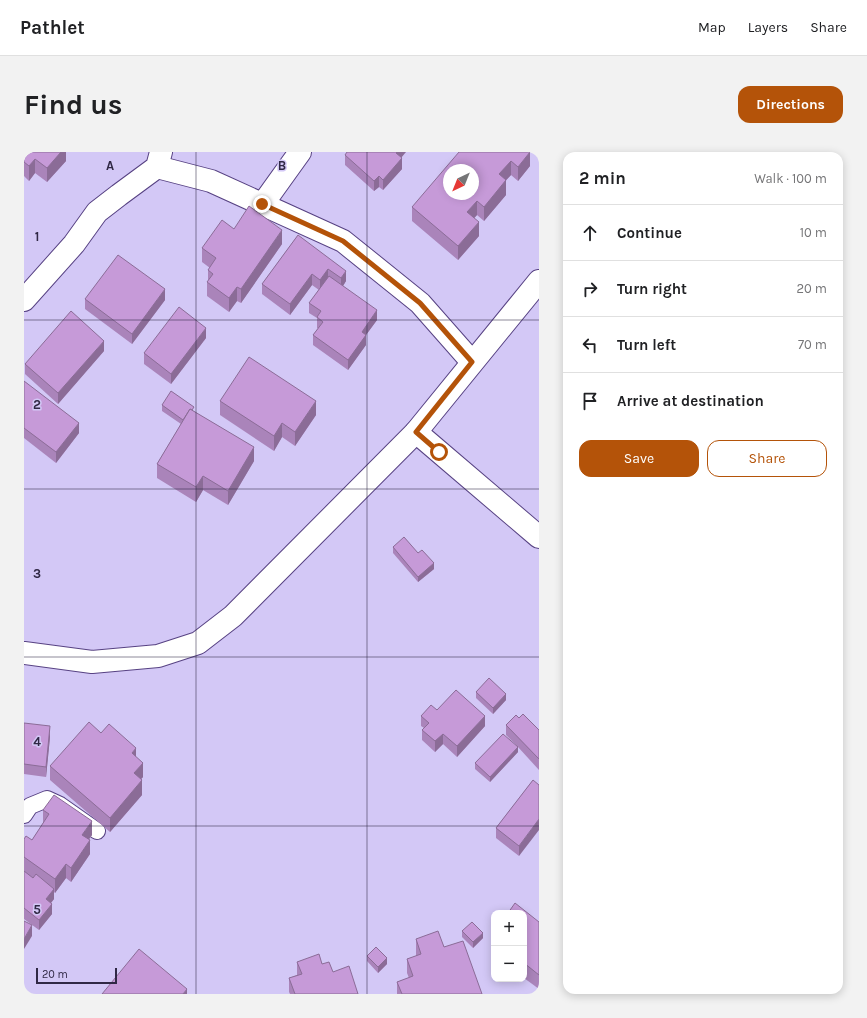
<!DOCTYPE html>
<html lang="en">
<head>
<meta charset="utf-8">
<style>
	body { margin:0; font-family:Karla,sans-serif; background:#f2f2f2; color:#202124 }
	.controls { position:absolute; right:12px; bottom:12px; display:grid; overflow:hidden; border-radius:8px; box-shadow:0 2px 10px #0003 }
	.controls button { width:36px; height:36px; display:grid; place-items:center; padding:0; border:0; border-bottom:1px solid #e0e0e0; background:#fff; color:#202124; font:20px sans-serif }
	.compass { position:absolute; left:419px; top:12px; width:36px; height:36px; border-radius:50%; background:#fff; box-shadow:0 2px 10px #0003; rotate:223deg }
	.scale { position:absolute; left:12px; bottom:10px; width:81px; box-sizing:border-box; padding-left:4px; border:2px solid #302845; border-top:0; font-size:11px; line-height:14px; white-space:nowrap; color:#302845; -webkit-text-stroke:3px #d3c8f6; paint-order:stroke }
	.stop { position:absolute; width:12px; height:12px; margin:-9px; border:3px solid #b45309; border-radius:50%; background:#fff }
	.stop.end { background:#b45309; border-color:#fff; box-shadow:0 1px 4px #0008 }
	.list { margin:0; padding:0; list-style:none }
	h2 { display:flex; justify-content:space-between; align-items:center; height:52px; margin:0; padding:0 16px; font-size:17px }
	h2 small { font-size:13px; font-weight:400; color:#757577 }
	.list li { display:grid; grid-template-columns:26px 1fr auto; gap:12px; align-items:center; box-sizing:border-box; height:56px; padding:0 16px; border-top:1px solid #e0e0e0 }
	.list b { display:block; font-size:15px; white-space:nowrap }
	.list em { font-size:13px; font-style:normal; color:#757577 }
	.actions { display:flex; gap:8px; padding:12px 16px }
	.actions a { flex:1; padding:9px 0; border:1px solid #b45309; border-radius:12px; text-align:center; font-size:14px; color:#b45309 }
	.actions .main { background:#b45309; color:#fff }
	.icon { flex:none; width:22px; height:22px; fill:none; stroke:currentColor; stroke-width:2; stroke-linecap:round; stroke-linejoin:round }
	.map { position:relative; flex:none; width:515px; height:842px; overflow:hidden; border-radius:12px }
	header { display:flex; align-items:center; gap:24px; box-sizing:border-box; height:56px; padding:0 20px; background:#fff; border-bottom:1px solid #e0e0e0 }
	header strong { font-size:19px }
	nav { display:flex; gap:22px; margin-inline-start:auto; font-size:14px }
	.intro { display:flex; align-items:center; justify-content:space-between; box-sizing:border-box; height:96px; padding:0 24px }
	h1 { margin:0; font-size:28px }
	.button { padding:10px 18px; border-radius:12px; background:#b45309; color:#fff; font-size:14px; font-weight:700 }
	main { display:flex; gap:24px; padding:0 24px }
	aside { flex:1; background:#fff; border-radius:12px; box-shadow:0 2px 10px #0003 }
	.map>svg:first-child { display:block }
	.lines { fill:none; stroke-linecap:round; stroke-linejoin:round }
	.lane-casing { stroke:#574283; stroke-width:18 }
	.street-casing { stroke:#574283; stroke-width:24 }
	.lane { stroke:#fff; stroke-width:16 }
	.street { stroke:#fff; stroke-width:22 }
	.wall { fill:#aa84ba }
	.shaded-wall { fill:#8b6c97 }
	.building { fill:#c69ad8; stroke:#8b6c97; fill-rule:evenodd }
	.route { stroke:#b45309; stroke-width:5 }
	.grid { fill:none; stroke:#302845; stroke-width:1; stroke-opacity:0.55 }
	.grid-label { font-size:13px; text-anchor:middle; font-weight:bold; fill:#302845; stroke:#d3c8f6; stroke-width:3; stroke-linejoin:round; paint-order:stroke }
</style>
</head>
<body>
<header>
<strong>Pathlet</strong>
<nav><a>Map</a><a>Layers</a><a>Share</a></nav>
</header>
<div class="intro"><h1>Find us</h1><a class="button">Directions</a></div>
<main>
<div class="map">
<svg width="515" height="842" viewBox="0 0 515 842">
	<rect width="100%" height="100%" fill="#d3c8f6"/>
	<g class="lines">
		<defs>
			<path id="lane" d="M 0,663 L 6,654 L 23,647 L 36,653 L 73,679"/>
			<g id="street">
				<path d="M 133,15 L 187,29 L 319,89 L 396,151 L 448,210"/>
				<path d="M 238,53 L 276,0"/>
				<path d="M 0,148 L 50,92 L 73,60 L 95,43 L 133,15 L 137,0"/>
				<path d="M 392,280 L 515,385"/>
				<path d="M 0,501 L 68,510 L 134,504 L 174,491 L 209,464 L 392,280 L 515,129"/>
			</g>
		</defs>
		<use href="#lane" class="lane-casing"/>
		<use href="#street" class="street-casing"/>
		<use href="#lane" class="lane"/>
		<use href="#street" class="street"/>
	</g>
	<g class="wall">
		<path d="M 0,0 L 42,0 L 42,9 L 23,30 L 11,21 L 5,29 L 0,24 Z"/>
		<path d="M 506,0 L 506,14 L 494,29 L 487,23 L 482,28 L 482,43 L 460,69 L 453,63 L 450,66 L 455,84 L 434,108 L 388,69 L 388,55 Z"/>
		<path d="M 321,3 L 377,6 L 378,17 L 359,38 L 355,35 L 350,39 L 321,13 Z"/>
		<path d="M 210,77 L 258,92 L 217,151 L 213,149 L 205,160 L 183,144 L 183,130 L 184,129 L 184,118 L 186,116 L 178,110 L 178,96 Z"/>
		<path d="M 274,83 L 322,129 L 319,134 L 353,168 L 342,183 L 342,193 L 324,218 L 289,193 L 289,183 L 294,176 L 293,176 L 293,166 L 285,161 L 285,151 L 295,138 L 288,133 L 266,163 L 238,142 L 238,132 Z"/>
		<path d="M 61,147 L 141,148 L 108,192 L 61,157 Z"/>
		<path d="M 182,186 L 147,232 L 120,212 L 120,201 Z"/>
		<path d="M 80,199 L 34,252 L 1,222 L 1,212 Z"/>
		<path d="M 0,229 L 55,281 L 32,311 L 0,286 Z"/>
		<path d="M 196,249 L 292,263 L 271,294 L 258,285 L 250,299 L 196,263 Z"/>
		<path d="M 138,253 L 170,259 L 230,309 L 204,353 L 179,338 L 172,350 L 133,326 L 133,312 L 157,272 L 138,259 Z"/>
		<path d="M 369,395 L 394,401 L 410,417 L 394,430 L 369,401 Z"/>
		<path d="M 452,540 L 482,548 L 469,562 L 452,546 Z"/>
		<path d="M 413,558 L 461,574 L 433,605 L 419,592 L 411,600 L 398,588 L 398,578 L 400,576 L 397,574 L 397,564 Z"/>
		<path d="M 495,566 L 515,578 L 515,618 L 494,595 L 494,600 L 466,630 L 451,617 L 451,611 L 493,594 L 482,583 L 482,573 Z"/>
		<path d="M 0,571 L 26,585 L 22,625 L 0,622 Z"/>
		<path d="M 77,581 L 112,605 L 119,625 L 117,627 L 118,643 L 86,680 L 26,628 L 26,614 Z"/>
		<path d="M 509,628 L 495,704 L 472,686 L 472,676 Z"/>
		<path d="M 19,658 L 68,683 L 65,687 L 66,702 L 47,730 L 42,726 L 31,741 L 30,740 L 30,747 L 27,751 L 28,762 L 15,778 L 0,767 L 0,687 L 8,688 L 19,671 Z"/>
		<path d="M 500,761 L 515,770 L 515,837 L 500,826 Z"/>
		<path d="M 438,779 L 459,786 L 449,796 L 438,785 Z"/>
		<path d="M 392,787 L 420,795 L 458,842 L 373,842 L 373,830 L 385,826 L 383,821 L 383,807 L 392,804 Z"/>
		<path d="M 343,804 L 363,812 L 354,821 L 343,809 Z"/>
		<path d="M 273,810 L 298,812 L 334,842 L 266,842 L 265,840 L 265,826 L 273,823 Z"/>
	</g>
	<g class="shaded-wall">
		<path d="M 36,0 L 42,0 L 42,9 L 23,30 L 23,16 Z"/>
		<path d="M 373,0 L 382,0 L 372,12 L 372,1 Z"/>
		<path d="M 506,0 L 506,14 L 494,29 L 494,15 Z"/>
		<path d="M 378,6 L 378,17 L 359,38 L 359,28 Z"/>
		<path d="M 11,7 L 11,21 L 5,29 L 5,14 Z"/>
		<path d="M 487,9 L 487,23 L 475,36 L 475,22 Z"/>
		<path d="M 355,24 L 355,35 L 350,39 L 350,29 Z"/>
		<path d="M 482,28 L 482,43 L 460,69 L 460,55 Z"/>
		<path d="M 453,49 L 453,63 L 443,74 L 443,60 Z"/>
		<path d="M 455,70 L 455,84 L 434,108 L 434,94 Z"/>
		<path d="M 258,78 L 258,92 L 217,151 L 217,137 Z"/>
		<path d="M 304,117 L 304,127 L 296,138 L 296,128 Z"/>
		<path d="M 322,119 L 322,129 L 317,137 L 317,126 Z"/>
		<path d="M 288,122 L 288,133 L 266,163 L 266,152 Z"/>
		<path d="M 213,135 L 213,149 L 205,160 L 205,146 Z"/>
		<path d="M 141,137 L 141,148 L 108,192 L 108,182 Z"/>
		<path d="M 353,158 L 353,168 L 342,183 L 342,193 L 324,218 L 324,208 L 338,180 Z"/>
		<path d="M 182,176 L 182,186 L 147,232 L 147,222 Z"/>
		<path d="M 80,189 L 80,199 L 34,252 L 34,241 Z"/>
		<path d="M 292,249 L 292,263 L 271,294 L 271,280 Z"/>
		<path d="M 55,271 L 55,281 L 32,311 L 32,300 Z"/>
		<path d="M 258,271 L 258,285 L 250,299 L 250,284 Z"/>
		<path d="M 230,295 L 230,309 L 204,353 L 204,339 Z"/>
		<path d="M 179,324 L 179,338 L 172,350 L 172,335 Z"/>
		<path d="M 410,411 L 410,417 L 394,430 L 394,425 Z"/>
		<path d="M 482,542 L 482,548 L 469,562 L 469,556 Z"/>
		<path d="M 461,564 L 461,574 L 433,605 L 433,594 Z"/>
		<path d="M 26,574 L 26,585 L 22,625 L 22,615 Z"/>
		<path d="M 419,582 L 419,592 L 411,600 L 411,589 Z"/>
		<path d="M 494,595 L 494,600 L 466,630 L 466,625 Z"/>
		<path d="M 112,596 L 112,610 L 108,601 Z"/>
		<path d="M 119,611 L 119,625 L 110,635 L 110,621 Z"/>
		<path d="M 118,628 L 118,643 L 86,680 L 86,666 Z"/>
		<path d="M 515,667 L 515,678 L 495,704 L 495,694 Z"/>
		<path d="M 68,669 L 68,683 L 58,697 L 58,683 Z"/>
		<path d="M 66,688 L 66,702 L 47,730 L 47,716 Z"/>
		<path d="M 42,712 L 42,726 L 31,741 L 31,727 Z"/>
		<path d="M 30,737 L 30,747 L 22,757 L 22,747 Z"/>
		<path d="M 28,752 L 28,762 L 15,778 L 15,768 Z"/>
		<path d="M 8,773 L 8,784 L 0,797 L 0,787 Z"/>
		<path d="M 459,781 L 459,786 L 449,796 L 449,790 Z"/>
		<path d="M 363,806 L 363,812 L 354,821 L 354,815 Z"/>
		<path d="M 163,837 L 163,842 L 159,842 Z"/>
	</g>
	<g class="building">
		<path d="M 0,0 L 37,0 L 23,16 L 11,7 L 5,14 L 0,10 Z"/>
		<path d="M 323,0 L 373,0 L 372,1 L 378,6 L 359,28 L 355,24 L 350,29 L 321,3 Z"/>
		<path d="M 435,0 L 506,0 L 494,15 L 487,9 L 475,22 L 482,28 L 460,55 L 453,49 L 443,60 L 455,70 L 434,94 L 388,55 ZM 425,18 L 449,18 L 449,42 L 425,42 Z"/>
		<path d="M 225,54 L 258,78 L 217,137 L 213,135 L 205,146 L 183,130 L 189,122 L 184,118 L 192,106 L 178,96 L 198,68 L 210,77 Z"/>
		<path d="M 274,83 L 322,119 L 317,126 L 304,117 L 296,128 L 288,122 L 266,152 L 238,132 Z"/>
		<path d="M 94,103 L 141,137 L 108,182 L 61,147 Z"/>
		<path d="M 305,124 L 353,158 L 338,180 L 342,183 L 324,208 L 289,183 L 299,170 L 293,165 L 297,159 L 285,151 Z"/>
		<path d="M 155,155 L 182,176 L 147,222 L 120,201 Z"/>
		<path d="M 47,159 L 80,189 L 34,241 L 1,212 Z"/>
		<path d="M 225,205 L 292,249 L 271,280 L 258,271 L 250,284 L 196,249 Z"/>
		<path d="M 0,229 L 55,271 L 32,300 L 0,276 Z"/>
		<path d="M 147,239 L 170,255 L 168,258 L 166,257 L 159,268 L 138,253 Z"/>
		<path d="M 166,257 L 230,295 L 204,339 L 179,324 L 172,335 L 133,312 Z"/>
		<path d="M 380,385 L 394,401 L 398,398 L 410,411 L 394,425 L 369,395 Z"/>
		<path d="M 465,526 L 482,542 L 469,556 L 452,540 Z"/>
		<path d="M 432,538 L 461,564 L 433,594 L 419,582 L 411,589 L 398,578 L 405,571 L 397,564 L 407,553 L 413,558 Z"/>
		<path d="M 499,562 L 515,578 L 515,607 L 482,573 L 492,563 L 495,566 Z"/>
		<path d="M 65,570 L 77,581 L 85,572 L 112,596 L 108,601 L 119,611 L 110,621 L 118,628 L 86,666 L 26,614 Z"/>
		<path d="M 0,571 L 26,574 L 22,615 L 0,612 Z"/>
		<path d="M 479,582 L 494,595 L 466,625 L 451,611 Z"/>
		<path d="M 509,628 L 515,633 L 515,667 L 495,694 L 472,676 Z"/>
		<path d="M 30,643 L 68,669 L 58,683 L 66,688 L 47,716 L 42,712 L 31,727 L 0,705 L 0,687 L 2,684 L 8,688 L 25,662 L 19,658 Z"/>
		<path d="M 0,719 L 9,726 L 12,722 L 30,737 L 22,747 L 28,752 L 15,768 L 0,756 Z"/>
		<path d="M 491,751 L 515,770 L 515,823 L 500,811 L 500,761 L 484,761 Z"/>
		<path d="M 0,769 L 8,773 L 0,787 Z"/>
		<path d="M 448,770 L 459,781 L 449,790 L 438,779 Z"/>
		<path d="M 414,779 L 420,795 L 439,789 L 458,842 L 378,842 L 373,830 L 389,824 L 383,807 L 397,802 L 392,787 Z"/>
		<path d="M 352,795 L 363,806 L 354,815 L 343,804 Z"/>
		<path d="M 115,797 L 163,837 L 159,842 L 78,842 Z"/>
		<path d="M 295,802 L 298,812 L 305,810 L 309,820 L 325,814 L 334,842 L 271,842 L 265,826 L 278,822 L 273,810 Z"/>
	</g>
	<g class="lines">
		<path class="route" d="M 238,52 L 319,89 L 396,151 L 448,210 L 392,280 L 415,300"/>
	</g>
	<path class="grid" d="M 172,0 L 172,842M 343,0 L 343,842M 0,168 L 515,168M 0,337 L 515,337M 0,505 L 515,505M 0,674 L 515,674"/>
	<g class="grid-label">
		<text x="86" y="18">A</text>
		<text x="258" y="18">B</text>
		<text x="13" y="89">1</text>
		<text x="13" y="257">2</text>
		<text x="13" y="426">3</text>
		<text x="13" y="594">4</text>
		<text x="13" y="762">5</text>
	</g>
</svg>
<div class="controls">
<button>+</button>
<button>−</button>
</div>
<svg class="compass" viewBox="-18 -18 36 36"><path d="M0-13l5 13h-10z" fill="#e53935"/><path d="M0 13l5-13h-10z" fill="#757577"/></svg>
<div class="scale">20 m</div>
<div class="stop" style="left:415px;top:300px"></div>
<div class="stop end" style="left:238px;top:52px"></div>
</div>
<aside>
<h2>2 min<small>Walk · 100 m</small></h2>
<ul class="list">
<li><svg class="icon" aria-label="ahead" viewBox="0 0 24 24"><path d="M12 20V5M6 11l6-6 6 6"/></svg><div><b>Continue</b></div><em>10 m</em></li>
<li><svg class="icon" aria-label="right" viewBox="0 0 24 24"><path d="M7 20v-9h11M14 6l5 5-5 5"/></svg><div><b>Turn right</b></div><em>20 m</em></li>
<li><svg class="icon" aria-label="left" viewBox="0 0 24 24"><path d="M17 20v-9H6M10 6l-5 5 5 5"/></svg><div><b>Turn left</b></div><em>70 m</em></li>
<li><svg class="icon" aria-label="arrive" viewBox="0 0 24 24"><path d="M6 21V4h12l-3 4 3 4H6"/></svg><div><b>Arrive at destination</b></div></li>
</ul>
<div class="actions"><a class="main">Save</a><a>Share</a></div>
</aside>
</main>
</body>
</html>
